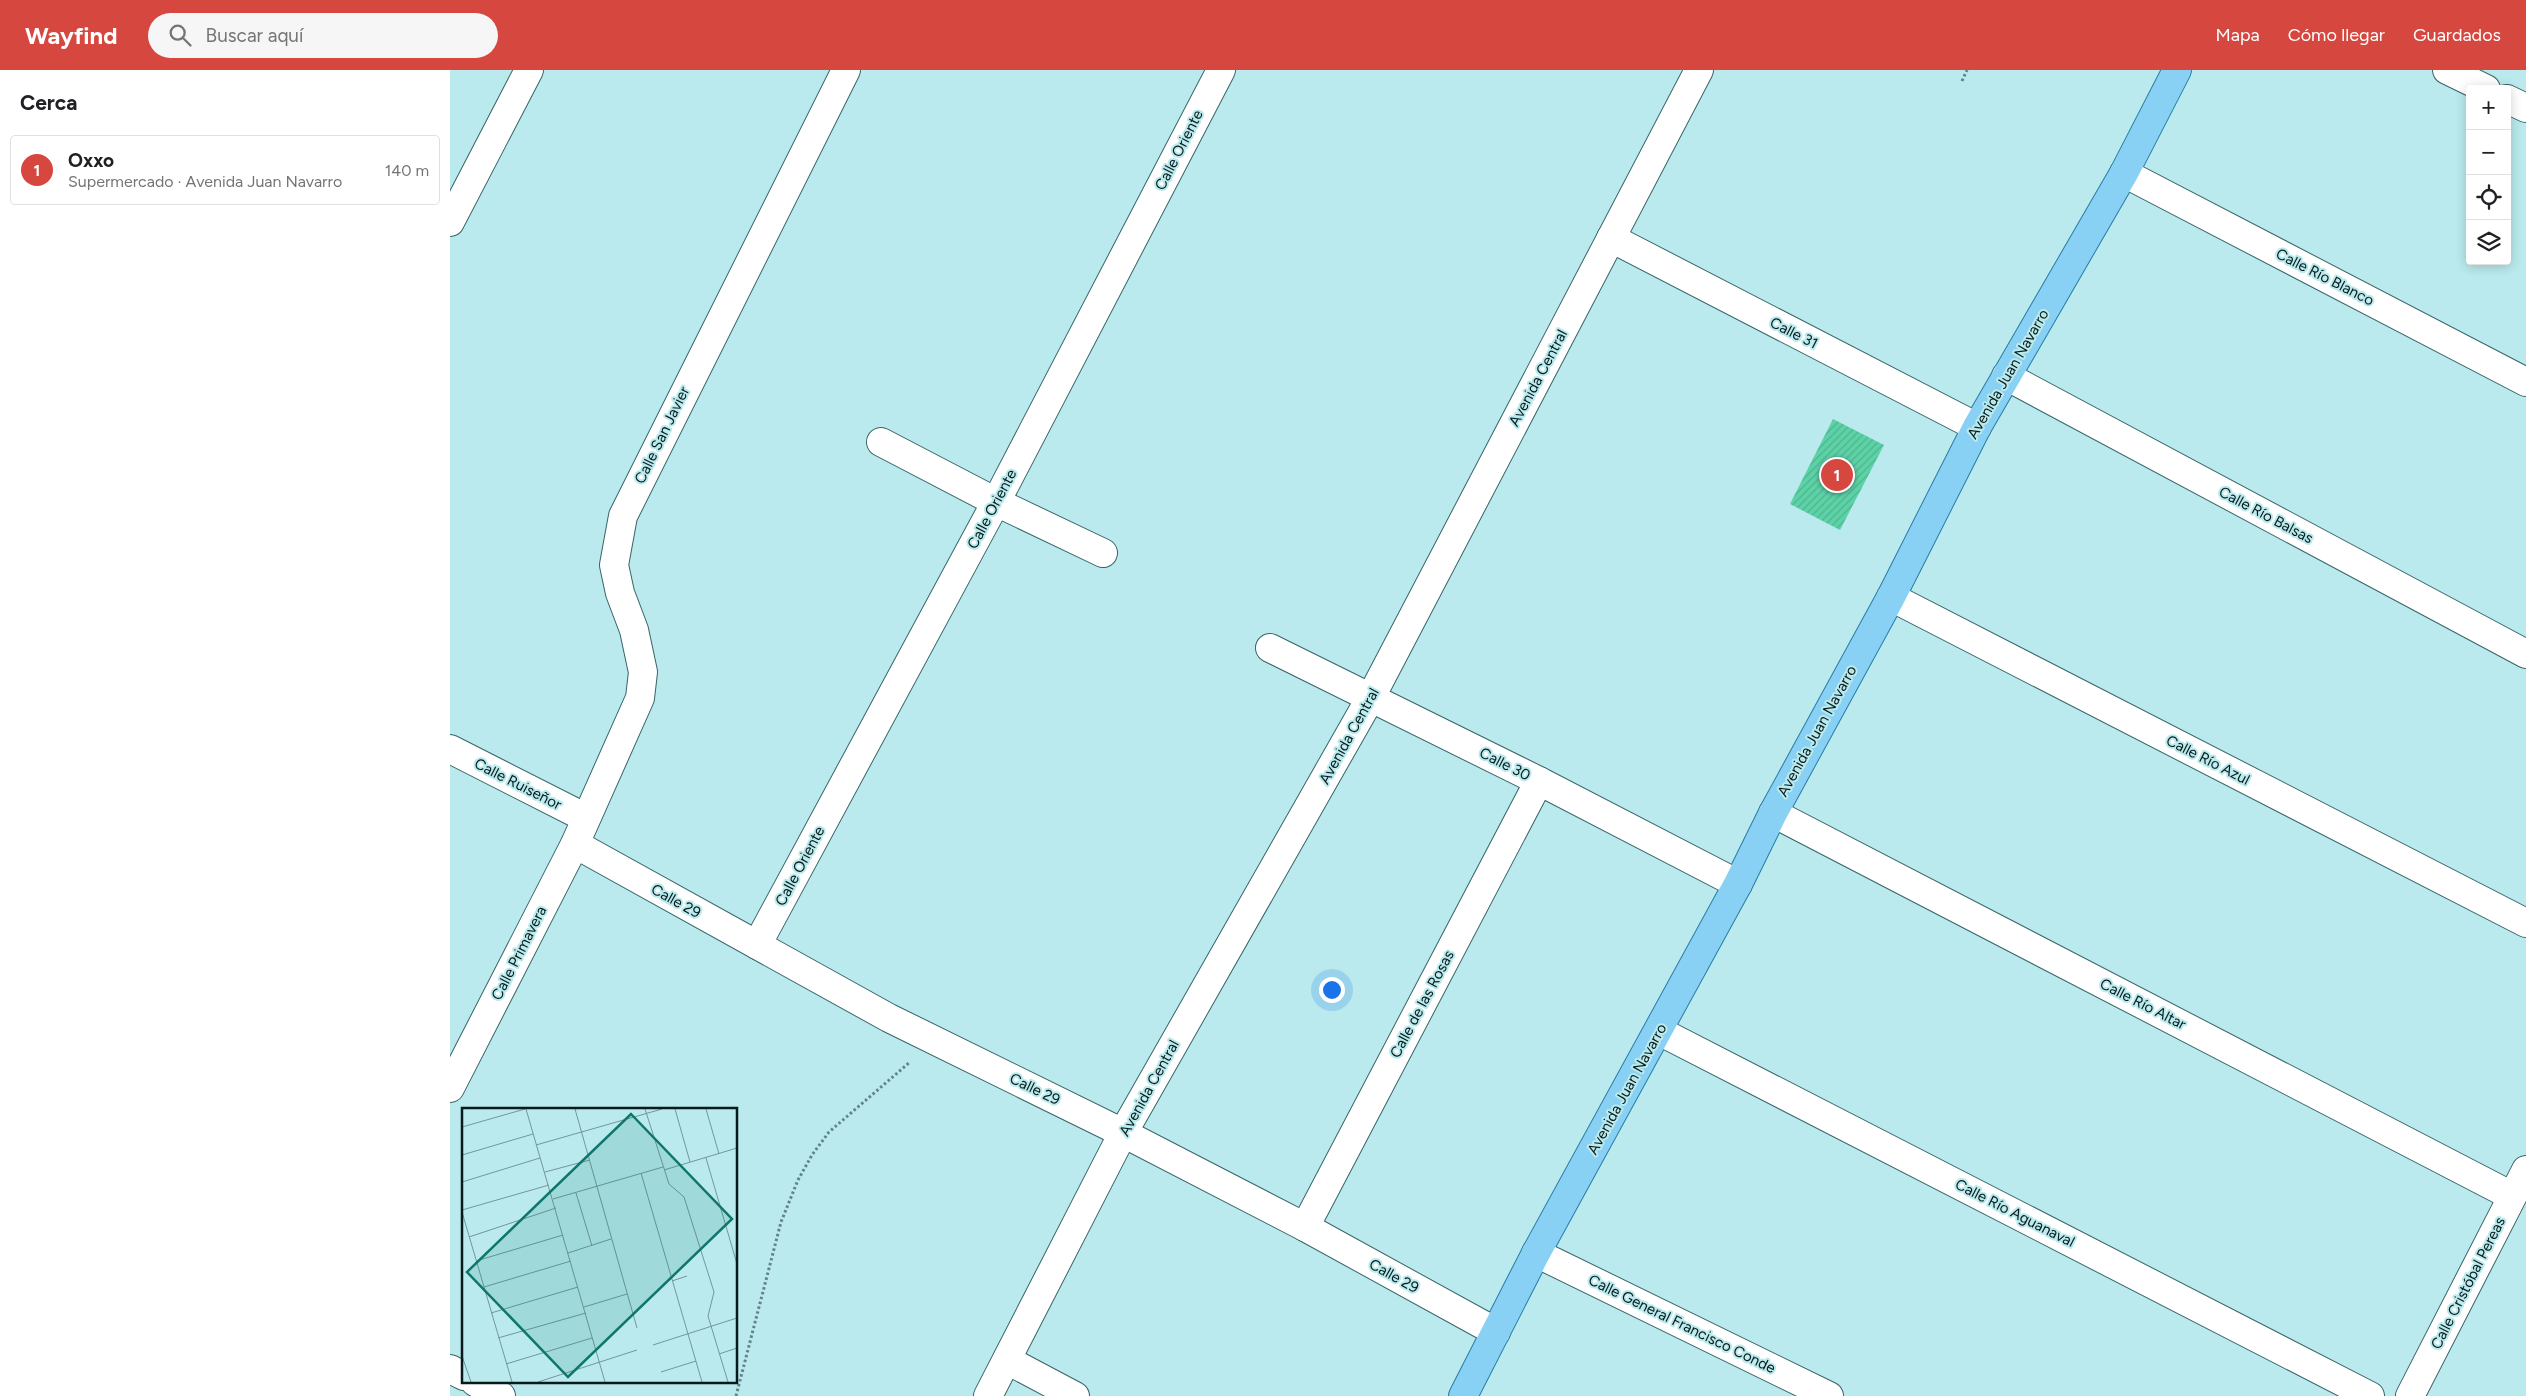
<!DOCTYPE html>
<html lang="es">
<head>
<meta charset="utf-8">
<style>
	body { margin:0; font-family:Figtree,sans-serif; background:#f6f6f6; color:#202124 }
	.controls { position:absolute; right:15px; top:15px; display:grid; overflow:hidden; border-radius:5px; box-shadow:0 2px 12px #0003 }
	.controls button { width:45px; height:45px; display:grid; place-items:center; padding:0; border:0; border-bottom:1px solid #e0e0e0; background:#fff; color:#202124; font:25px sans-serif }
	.you { position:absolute; left:881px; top:919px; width:18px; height:18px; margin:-12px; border:4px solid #fff; border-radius:50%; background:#1a73e8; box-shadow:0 0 0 8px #1a73e833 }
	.badge { display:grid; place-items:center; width:32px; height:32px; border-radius:50%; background:#d6473f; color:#fff; font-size:16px; font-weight:700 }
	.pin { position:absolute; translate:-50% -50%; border:2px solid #fff; box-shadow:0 1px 5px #0006 }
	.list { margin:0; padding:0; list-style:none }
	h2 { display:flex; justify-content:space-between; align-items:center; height:65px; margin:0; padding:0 20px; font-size:21px }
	h2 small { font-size:16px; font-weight:400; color:#757577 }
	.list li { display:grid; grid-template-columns:32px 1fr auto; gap:15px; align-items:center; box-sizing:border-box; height:70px; margin:0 10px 10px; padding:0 10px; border:1px solid #e0e0e0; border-radius:5px }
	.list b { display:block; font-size:19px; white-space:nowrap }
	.list p { margin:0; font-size:16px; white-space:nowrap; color:#757577 }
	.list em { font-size:16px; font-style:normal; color:#757577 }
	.icon { flex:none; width:28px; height:28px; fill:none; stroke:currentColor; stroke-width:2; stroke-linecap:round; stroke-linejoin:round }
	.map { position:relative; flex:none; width:2076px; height:1326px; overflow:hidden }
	header { display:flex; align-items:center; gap:30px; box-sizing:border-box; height:70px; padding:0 25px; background:#d6473f; color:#fff }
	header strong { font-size:24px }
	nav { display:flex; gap:28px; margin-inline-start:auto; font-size:18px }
	.search { width:350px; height:45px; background:#f6f6f6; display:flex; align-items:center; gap:12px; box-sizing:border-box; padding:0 18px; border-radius:28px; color:#757577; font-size:19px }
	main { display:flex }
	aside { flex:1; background:#fff }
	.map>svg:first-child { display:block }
	.building { fill:url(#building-hatch) }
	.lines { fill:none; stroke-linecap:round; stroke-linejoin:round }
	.minor-casing { stroke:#386568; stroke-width:30 }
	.major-casing { stroke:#287ca4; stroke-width:30 }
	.path { stroke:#628486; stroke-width:3; stroke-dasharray:2.5 2.5; stroke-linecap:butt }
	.minor { stroke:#fff; stroke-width:28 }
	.major { stroke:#88d0f4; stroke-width:28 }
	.labels { text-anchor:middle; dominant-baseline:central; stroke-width:4; stroke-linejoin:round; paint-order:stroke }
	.street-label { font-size:15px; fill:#081b1c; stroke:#baeaed }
	.inset-road { fill:none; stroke:#739799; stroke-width:1 }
	.view { fill:#0f766e; fill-opacity:0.15; stroke:#0f766e; stroke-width:2.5 }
	.inset-edge { fill:none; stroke:#081b1c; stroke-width:2.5 }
</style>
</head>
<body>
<header>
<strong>Wayfind</strong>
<div class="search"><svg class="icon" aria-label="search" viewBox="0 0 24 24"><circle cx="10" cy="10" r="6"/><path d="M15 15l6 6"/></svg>Buscar aquí</div>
<nav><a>Mapa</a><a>Cómo llegar</a><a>Guardados</a></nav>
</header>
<main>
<aside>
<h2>Cerca<small></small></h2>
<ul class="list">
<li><span class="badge">1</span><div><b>Oxxo</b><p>Supermercado · Avenida Juan Navarro</p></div><em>140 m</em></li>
</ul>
</aside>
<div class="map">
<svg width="2076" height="1326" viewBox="0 0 2076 1326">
	<defs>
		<pattern id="building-hatch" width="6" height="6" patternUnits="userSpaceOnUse" patternTransform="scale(1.25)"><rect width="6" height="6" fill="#5dd2a7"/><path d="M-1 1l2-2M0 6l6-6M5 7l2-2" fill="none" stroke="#4fb48f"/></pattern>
	</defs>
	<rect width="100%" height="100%" fill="#baeaed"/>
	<path class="building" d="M 1383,349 L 1434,375 L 1390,460 L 1340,434 Z"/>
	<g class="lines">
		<defs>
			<g id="minor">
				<path d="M 1997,0 L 2036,19"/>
				<path d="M 2057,29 L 2076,38"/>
				<path d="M 1674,103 L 2076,312"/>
				<path d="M 0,152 L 79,0"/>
				<path d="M 1161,168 L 1527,357"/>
				<path d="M 1556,306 L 2076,584"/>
				<path d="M 431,372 L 546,432 L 653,483"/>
				<path d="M 1441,527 L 2076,853"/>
				<path d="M 820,578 L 1089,711 L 1288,814"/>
				<path d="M 0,679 L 136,748"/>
				<path d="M 1323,743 L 2062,1126"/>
				<path d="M 125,774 L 439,948 L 673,1063 L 855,1157 L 1046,1262"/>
				<path d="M 307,875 L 546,432 L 771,0"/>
				<path d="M 1209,961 L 1920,1326"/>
				<path d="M 0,1018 L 125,774 L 190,628 L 193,602 L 184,560 L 170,523 L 164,495 L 173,446 L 396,0"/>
				<path d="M 855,1157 L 1089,711"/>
				<path d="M 1086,1183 L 1379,1326"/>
				<path d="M 557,1290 L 625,1326"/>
				<path d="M 0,1299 L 14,1306"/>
				<path d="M 25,1312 L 51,1326"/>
				<path d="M 538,1326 L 673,1063 L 921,627 L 1249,0"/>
				<path d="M 1960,1326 L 2076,1100"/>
			</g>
			<path id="major" d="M 1013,1326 L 1086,1183 L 1288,814 L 1323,743 L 1441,527 L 1527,357 L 1674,103 L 1727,0"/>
		</defs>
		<use href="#minor" class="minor-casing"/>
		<use href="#major" class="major-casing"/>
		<g class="path">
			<path d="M 1512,11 L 1517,0"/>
			<path d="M 286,1326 L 331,1152 L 348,1110 L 362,1085 L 379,1062 L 460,992"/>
		</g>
		<use href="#minor" class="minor"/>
		<use href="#major" class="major"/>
	</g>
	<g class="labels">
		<g class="street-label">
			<text transform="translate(729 80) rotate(-63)">Calle Oriente</text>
			<text transform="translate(1875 207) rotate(27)">Calle Río Blanco</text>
			<text transform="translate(1344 263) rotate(27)">Calle 31</text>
			<text transform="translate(1558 304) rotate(-60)">Avenida Juan Navarro</text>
			<text transform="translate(1088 308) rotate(-62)">Avenida Central</text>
			<text transform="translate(212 365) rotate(-64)">Calle San Javier</text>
			<text transform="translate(542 439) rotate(-62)">Calle Oriente</text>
			<text transform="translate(1816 445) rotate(28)">Calle Río Balsas</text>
			<text transform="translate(1367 661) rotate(-61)">Avenida Juan Navarro</text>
			<text transform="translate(899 666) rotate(-61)">Avenida Central</text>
			<text transform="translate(1758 690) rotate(27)">Calle Río Azul</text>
			<text transform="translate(1055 694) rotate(27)">Calle 30</text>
			<text transform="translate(68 714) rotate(27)">Calle Ruiseñor</text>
			<text transform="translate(350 796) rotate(-62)">Calle Oriente</text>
			<text transform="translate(226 831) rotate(29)">Calle 29</text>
			<text transform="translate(69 883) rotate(-63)">Calle Primavera</text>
			<text transform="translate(972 934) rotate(-62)">Calle de las Rosas</text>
			<text transform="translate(1693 934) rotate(27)">Calle Río Altar</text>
			<text transform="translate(699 1018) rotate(-61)">Avenida Central</text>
			<text transform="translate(585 1019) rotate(26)">Calle 29</text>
			<text transform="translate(1177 1019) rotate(-61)">Avenida Juan Navarro</text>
			<text transform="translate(1565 1143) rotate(27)">Calle Río Aguanaval</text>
			<text transform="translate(944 1206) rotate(29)">Calle 29</text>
			<text transform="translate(2018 1213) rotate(-63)">Calle Cristóbal Pereas</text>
			<text transform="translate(1232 1254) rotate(26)">Calle General Francisco Conde</text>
		</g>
	</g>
	<g transform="translate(12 1038)">
		<rect width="275" height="275" fill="#baeaed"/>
		<path class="inset-road" d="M 64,1 L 143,274M 113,1 L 175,220M 183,1 L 207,76 L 222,89 L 252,184 L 246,208 L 266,274M 213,1 L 228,54M 244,1 L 257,46M 0,19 L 63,1M 74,37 L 200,1M 0,47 L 71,26M 244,50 L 275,156M 202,62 L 275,40M 83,64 L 128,52M 179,65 L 240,274M 0,74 L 78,50M 114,85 L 130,138M 91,91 L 201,59M 0,102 L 87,77M 0,104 L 50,274M 7,129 L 94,100M 106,145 L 149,131M 14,153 L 101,127M 210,173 L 225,168M 22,179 L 109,153M 122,199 L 165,186M 29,205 L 116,179M 36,230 L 124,205M 191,237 L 275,210M 257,246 L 275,240M 0,248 L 9,274M 44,256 L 130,230M 199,264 L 234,253M 76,274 L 175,242"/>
		<path class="view" d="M 169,6 L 270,111 L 106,269 L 5,164 Z"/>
		<rect width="275" height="275" class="inset-edge"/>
	</g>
</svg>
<div class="controls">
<button>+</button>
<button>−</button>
<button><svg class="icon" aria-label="locate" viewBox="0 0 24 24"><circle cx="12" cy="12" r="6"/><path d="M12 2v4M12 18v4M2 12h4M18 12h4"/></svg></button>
<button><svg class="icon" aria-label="layers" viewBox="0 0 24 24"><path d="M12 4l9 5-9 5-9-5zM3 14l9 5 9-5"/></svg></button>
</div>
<div class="you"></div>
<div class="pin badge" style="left:1387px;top:405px">1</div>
</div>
</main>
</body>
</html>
